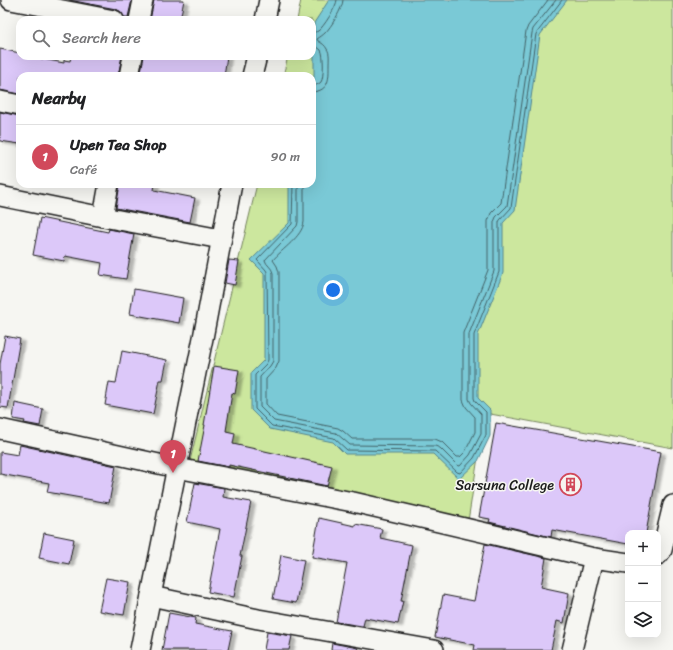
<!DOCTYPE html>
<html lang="en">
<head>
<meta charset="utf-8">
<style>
	body { margin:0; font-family:Sriracha,sans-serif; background:#f2f2f2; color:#202124 }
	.controls { position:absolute; right:12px; bottom:12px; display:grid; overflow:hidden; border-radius:8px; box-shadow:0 4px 16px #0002 }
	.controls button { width:36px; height:36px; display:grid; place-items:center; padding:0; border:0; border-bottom:1px solid #e0e0e0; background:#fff; color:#202124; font:20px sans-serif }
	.you { position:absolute; left:333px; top:290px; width:14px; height:14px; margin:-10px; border:3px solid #fff; border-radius:50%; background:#1a73e8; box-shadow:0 0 0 6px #1a73e833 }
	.badge { display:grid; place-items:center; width:26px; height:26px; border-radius:50%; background:#d1495b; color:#fff; font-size:13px; font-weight:700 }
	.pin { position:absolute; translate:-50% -33px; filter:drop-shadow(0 1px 2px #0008) }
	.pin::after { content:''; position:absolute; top:21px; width:14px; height:12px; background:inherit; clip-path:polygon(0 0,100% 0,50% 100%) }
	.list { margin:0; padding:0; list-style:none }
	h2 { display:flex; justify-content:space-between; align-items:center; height:52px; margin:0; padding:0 16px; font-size:17px }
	h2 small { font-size:13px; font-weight:400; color:#757577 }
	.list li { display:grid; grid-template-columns:26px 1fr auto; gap:12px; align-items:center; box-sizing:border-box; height:64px; padding:0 16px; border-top:1px solid #e0e0e0 }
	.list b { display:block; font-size:15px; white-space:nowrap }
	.list p { margin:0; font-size:13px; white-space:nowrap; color:#757577 }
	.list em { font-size:13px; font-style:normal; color:#757577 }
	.icon { flex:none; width:22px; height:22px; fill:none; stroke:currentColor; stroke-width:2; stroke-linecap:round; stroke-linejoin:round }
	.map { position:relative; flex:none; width:673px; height:650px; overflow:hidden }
	.search { position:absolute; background:#fff; box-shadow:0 4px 16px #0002; left:16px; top:16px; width:300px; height:44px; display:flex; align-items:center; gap:10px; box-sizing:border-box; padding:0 14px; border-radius:12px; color:#757577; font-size:15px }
	.panel { position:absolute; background:#fff; box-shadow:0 4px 16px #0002; left:16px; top:72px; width:300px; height:116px; border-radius:12px }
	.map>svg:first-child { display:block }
	.green { fill:#cce79e; stroke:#74825d }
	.water { fill:#7ac9d6; stroke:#54848c }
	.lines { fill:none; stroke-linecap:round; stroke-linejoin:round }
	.shore { stroke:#426166; stroke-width:1 }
	.building { fill:#dcc8f9; stroke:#1c1c1c; filter:url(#shadow) }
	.minor-casing { stroke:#1c1c1c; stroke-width:22 }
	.minor { stroke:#f6f6f2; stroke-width:19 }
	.labels { text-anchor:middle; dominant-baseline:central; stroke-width:3; stroke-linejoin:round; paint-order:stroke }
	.poi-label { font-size:14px; fill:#1c1c1c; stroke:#f6f6f2; text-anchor:end }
</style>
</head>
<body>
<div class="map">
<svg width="673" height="650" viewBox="0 0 673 650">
	<defs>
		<filter id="shadow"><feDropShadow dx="4.5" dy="2.5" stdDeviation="1" flood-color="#0004"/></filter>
	</defs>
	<rect width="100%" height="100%" fill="#f6f6f2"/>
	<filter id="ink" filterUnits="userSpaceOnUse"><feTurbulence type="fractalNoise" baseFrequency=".025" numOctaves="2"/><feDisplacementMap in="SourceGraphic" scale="8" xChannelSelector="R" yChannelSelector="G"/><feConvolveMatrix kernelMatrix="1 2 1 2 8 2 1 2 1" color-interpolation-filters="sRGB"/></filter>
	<g filter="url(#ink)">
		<path class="green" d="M 301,0 L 673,0 L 673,448 L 485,413 L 468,521 L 189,465 L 257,184 L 312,184 L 312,76 L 283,76 L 288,56 L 312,56 L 312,20 L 297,20 Z"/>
		<path class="water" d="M 329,0 L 567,0 L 540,35 L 515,210 L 503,223 L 503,273 L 478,335 L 478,398 L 490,410 L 490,436 L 478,461 L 459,479 L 433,454 L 345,454 L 333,442 L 270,429 L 251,410 L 251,373 L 264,360 L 264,273 L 251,260 L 289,223 L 289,184 L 312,184 L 312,150 L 314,147 L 312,140 L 312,87 L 314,85 L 314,23 Z"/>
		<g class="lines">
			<g class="shore">
				<path d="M 312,32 C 315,32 316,32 318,31 C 323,28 337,6 337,0"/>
				<path d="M 312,46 C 316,47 318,47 321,50 C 324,54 324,78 321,82 C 318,85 316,85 312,86"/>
				<path d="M 312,92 C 330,91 329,78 329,64 C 329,59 330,53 327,49 C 325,45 322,43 318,41 L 317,39 C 320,37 323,35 325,33 C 331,27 343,8 343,0"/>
				<path d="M 293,184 L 292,224 L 257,260 L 258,261 L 266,270 L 267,272 L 268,360 L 266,364 L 255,375 L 255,409 L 272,426 L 334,438 L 347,450 L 435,451 L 457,472 L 460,473 L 474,458 L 486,435 L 486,412 L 475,401 L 474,398 L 474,335 L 499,272 L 499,222 L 500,220 L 511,208 L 536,34 L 562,0"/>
				<path d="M 298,184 L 298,222 L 297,226 L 265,260 C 266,265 272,267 273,273 L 273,361 L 270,366 L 260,377 L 260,407 L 274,421 L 336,433 L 350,445 L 435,446 L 440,448 L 457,465 L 460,466 L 470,455 L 481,434 L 481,414 L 471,403 L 469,399 L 469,334 L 494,271 L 494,222 L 496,217 L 507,206 L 532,33 L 533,29 L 556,0"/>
				<path d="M 304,184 L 304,222 C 302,237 282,249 273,260 L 277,266 L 279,272 L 279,361 L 276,368 L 266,379 L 266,404 L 277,416 L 338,428 L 343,431 L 352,439 L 435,439 L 442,442 L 457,457 L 460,457 L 465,452 L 475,432 L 475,417 L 466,407 L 463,400 L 463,333 L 488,270 L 488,221 L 491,213 L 501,203 L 526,31 L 528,26 L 548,0"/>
			</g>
		</g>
		<g class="building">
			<path d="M 69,0 L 132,0 L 128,17 L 124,17 L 121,12 L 116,9 Z"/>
			<path d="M 154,0 L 184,0 L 180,20 L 150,20 Z"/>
			<path d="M 0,49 L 20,53 L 20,56 L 27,56 L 64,63 L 64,60 L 70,61 L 71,56 L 122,56 L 118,76 L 20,76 L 20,94 L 0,90 Z"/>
			<path d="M 144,56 L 227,56 L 224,76 L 140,76 Z"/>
			<path d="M 0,112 L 20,116 L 20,144 L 0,141 Z"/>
			<path d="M 120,184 L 155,184 L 154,190 L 195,198 L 190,222 L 116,208 Z"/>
			<path d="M 40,218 L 108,232 L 109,229 L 134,234 L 126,279 L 100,275 L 102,263 L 65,256 L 64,261 L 33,255 Z"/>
			<path d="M 229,260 L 239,261 L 235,285 L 225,283 Z"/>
			<path d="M 134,289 L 183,298 L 179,323 L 130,314 Z"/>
			<path d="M 5,336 L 20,339 L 8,408 L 0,407 L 0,364 Z"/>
			<path d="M 122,351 L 167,360 L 163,380 L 160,380 L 153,414 L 105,405 L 109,382 L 116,383 Z"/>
			<path d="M 214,366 L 239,370 L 235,394 L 232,393 L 226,431 L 235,433 L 233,444 L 332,466 L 327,486 L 229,465 L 229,467 L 198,461 L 205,425 L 204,425 Z"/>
			<path d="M 15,403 L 43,409 L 40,426 L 24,423 L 25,421 L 13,419 Z"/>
			<path d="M 496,423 L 661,452 L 646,533 L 628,533 L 628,544 L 552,530 L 551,537 L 489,522 L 490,519 L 479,517 Z"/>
			<path d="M 20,445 L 116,466 L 109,503 L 47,492 L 49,483 L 0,474 L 0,452 L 18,455 Z"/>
			<path d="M 195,483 L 224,488 L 223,497 L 251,502 L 240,556 L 242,556 L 234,597 L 208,592 L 220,529 L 187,522 Z"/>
			<path d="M 319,518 L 355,526 L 355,524 L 382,529 L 380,538 L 412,545 L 401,601 L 403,601 L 398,624 L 365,618 L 363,626 L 362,626 L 336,622 L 347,563 L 312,557 Z"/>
			<path d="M 44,533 L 74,539 L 69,564 L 39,558 Z"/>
			<path d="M 485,544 L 546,558 L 541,587 L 569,593 L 564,623 L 557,621 L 551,650 L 474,650 L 475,645 L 435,637 L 443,595 L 474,601 Z"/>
			<path d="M 281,555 L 304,560 L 296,603 L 273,599 Z"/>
			<path d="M 106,578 L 130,582 L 124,615 L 99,611 Z"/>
			<path d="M 169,613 L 196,618 L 195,624 L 232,631 L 228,650 L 162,650 Z"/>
			<path d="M 267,632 L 292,636 L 289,650 L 264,650 Z"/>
			<path d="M 332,643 L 358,648 L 357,650 L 331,650 Z"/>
		</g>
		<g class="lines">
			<defs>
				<g id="minor">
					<path d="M 11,0 L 114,20"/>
					<path d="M 139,20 L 143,0"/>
					<path d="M 265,20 L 269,0"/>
					<path d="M 129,76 L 133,56"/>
					<path d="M 252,76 L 257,56"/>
					<path d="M 0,101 L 20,105"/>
					<path d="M 0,196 L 103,217 L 221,239"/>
					<path d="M 103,217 L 109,184"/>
					<path d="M 0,429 L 177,468 L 353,502 L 594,558"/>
					<path d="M 658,555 L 662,550 L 673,505"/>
					<path d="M 151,596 L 258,619 L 434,650"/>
					<path d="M 140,650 L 203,338 L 232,184"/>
					<path d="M 572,650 L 594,558 L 628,563"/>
				</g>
			</defs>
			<use href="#minor" class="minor-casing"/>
			<use href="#minor" class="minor"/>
		</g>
	</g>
	<defs>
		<symbol id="building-ring" viewBox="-11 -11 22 22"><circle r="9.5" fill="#f6f6f2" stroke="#d1495b" stroke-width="1.5"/><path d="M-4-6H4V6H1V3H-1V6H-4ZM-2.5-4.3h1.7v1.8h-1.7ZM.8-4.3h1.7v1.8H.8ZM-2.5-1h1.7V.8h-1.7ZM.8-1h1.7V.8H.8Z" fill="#d1495b"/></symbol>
	</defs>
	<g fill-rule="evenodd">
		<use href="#building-ring" x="558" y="472" width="25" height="25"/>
	</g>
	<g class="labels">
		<g class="poi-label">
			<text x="554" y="485">Sarsuna College</text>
		</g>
	</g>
</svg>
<div class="controls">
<button>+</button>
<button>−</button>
<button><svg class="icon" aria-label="layers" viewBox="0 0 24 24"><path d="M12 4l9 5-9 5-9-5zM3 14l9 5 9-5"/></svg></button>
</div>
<div class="you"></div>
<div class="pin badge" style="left:173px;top:473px">1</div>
<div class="search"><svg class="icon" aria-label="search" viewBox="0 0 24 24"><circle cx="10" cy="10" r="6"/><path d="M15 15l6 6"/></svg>Search here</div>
<section class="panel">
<h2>Nearby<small></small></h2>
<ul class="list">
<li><span class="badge">1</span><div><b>Upen Tea Shop</b><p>Café</p></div><em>90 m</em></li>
</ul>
</section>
</div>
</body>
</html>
